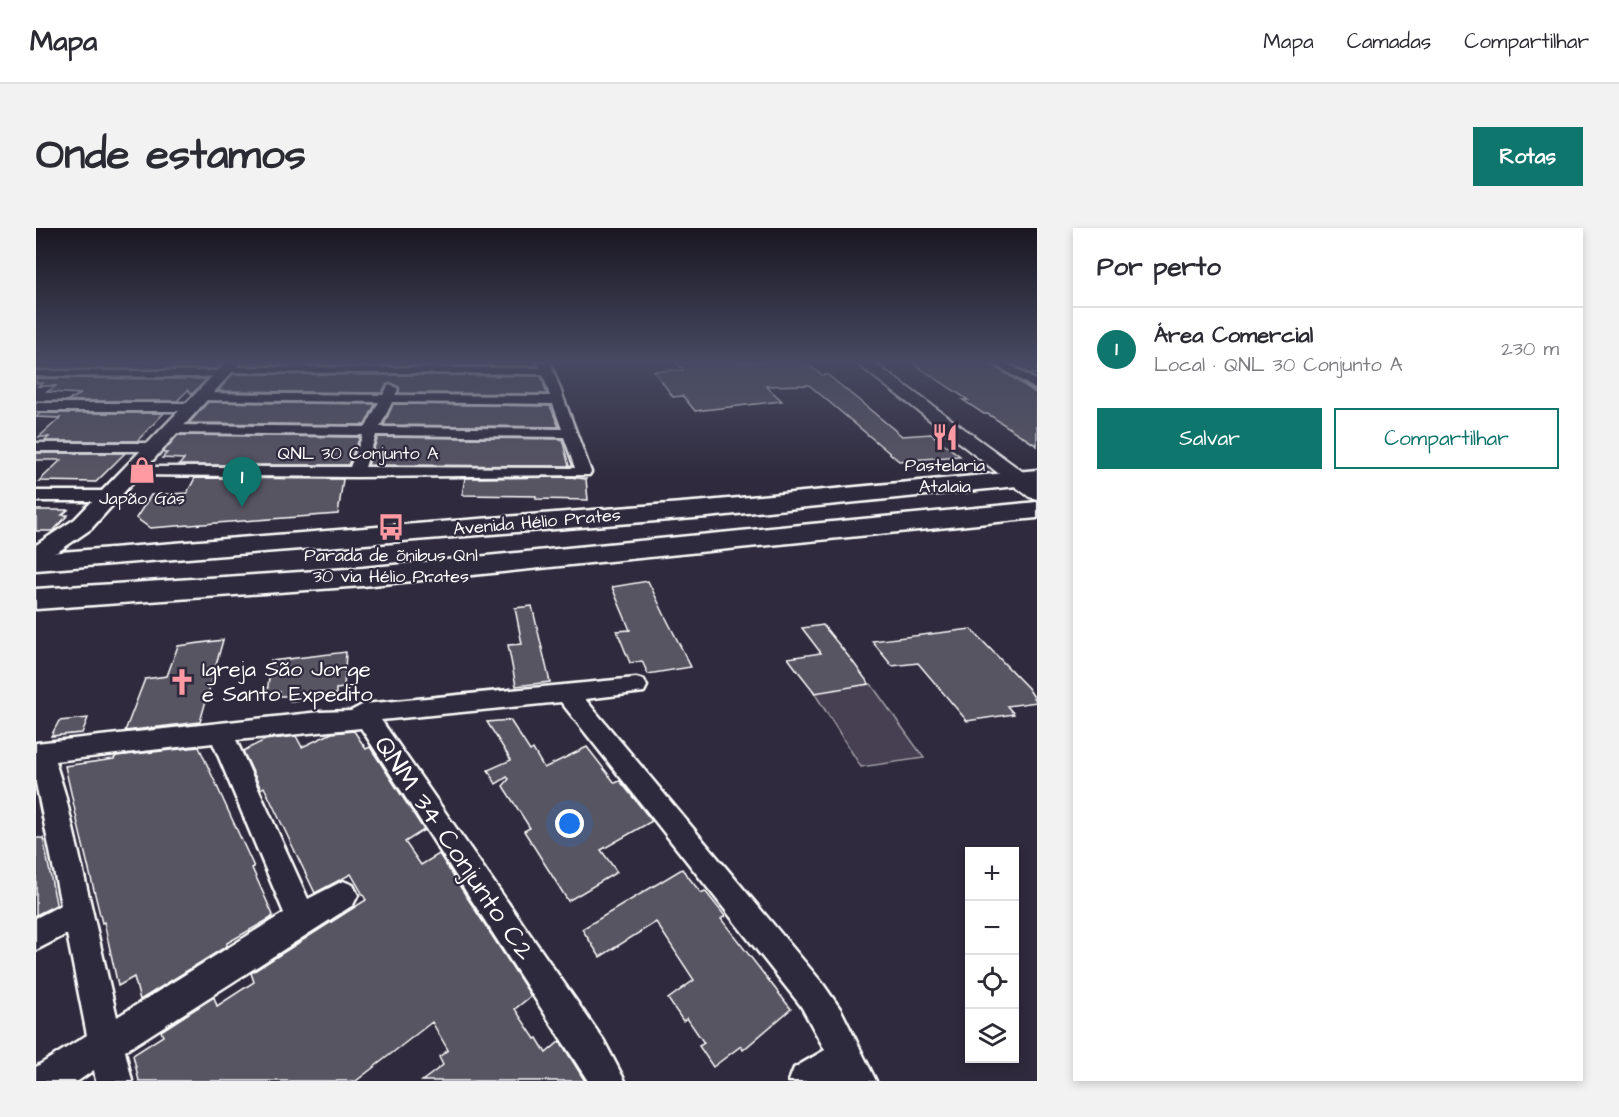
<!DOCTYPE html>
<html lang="pt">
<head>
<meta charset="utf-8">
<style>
	body { margin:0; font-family:"Architects Daughter",sans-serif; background:#f2f2f3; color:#2b2b33 }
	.controls { position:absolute; right:18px; bottom:18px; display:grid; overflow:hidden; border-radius:0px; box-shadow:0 3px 9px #0003 }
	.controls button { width:54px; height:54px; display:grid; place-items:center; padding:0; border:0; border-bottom:2px solid #e1e1e2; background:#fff; color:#2b2b33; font:30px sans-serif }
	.you { position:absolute; left:534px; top:596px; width:21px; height:21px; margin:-15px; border:4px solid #fff; border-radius:50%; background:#1a73e8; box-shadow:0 0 0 9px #1a73e833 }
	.badge { display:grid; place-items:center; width:39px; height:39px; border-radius:50%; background:#0f766e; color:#fff; font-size:20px; font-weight:700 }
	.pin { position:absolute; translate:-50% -50px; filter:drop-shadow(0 2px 3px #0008) }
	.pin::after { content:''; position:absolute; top:32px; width:21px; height:18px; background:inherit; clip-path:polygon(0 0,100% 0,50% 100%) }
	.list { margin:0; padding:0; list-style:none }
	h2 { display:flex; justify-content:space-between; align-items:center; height:78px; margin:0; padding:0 24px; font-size:26px }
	h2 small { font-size:20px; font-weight:400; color:#7c7c81 }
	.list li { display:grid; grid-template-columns:39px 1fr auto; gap:18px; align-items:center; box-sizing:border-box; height:84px; padding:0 24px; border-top:2px solid #e1e1e2 }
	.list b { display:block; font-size:22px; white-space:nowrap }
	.list p { margin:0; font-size:20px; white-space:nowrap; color:#7c7c81 }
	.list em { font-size:20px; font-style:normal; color:#7c7c81 }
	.actions { display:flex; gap:12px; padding:18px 24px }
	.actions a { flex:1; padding:14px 0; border:2px solid #0f766e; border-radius:0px; text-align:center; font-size:21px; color:#0f766e }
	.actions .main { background:#0f766e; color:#fff }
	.icon { flex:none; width:33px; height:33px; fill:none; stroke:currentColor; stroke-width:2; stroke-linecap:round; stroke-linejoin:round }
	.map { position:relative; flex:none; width:1001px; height:853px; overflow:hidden; border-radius:0px }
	header { display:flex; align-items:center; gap:36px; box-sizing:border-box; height:84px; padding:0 30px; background:#fff; border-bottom:2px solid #e1e1e2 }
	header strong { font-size:28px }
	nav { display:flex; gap:33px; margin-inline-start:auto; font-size:21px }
	.intro { display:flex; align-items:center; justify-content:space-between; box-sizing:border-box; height:144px; padding:0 36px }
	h1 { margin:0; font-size:42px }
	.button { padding:15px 27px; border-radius:0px; background:#0f766e; color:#fff; font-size:21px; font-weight:700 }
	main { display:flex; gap:36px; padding:0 36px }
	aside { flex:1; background:#fff; border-radius:0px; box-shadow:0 3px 9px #0003 }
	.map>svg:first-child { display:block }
	.green { fill:#464152; stroke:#a2a0a8; stroke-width:1.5 }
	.building { fill:#595564; stroke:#fff; stroke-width:1.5 }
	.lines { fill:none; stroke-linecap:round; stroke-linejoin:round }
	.pedestrian-casing { stroke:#fff; stroke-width:5 }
	.minor-casing { stroke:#fff; stroke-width:5 }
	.tertiary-casing { stroke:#fff; stroke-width:5 }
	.secondary-casing { stroke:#fff; stroke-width:4 }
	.primary-casing { stroke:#fff; stroke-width:5 }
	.pedestrian { fill:#2f2a3d; fill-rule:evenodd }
	.minor { fill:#2f2a3d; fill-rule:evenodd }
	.tertiary { fill:#2f2a3d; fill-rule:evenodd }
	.secondary { fill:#2f2a3d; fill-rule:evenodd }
	.primary { fill:#2f2a3d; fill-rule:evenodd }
	.labels { text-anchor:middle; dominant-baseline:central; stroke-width:4.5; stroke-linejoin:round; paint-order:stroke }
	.far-street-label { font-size:18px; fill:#fff; stroke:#2f2a3d }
	.far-poi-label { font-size:18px; fill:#fff; stroke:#2f2a3d }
	.poi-label { font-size:22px; fill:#fff; stroke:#2f2a3d; text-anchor:start }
	.near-street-label { font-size:27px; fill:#fff; stroke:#2f2a3d }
</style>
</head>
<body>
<header>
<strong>Mapa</strong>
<nav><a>Mapa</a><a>Camadas</a><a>Compartilhar</a></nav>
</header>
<div class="intro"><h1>Onde estamos</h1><a class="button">Rotas</a></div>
<main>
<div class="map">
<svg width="1001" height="853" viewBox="0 0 1001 853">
	<rect width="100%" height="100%" fill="#2f2a3d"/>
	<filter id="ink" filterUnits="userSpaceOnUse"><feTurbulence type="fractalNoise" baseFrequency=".0167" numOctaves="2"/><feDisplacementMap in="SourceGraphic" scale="12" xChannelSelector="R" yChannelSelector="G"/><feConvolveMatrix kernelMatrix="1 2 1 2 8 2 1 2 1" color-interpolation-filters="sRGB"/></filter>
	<g filter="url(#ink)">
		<path class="green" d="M 835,456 L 888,530 L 825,539 L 777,463 Z"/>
		<g class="building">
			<path d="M 0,134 L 187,134 L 180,141 L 0,142 Z"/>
			<path d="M 207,134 L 500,134 L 501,138 L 206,137 Z"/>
			<path d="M 640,134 L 769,134 L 786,147 L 792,147 L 866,208 L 895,206 L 924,228 L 863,233 L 773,157 L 730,158 L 746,173 L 659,183 L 647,168 L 637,169 L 618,143 L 647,142 Z"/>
			<path d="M 875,134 L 953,134 L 1001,166 L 1001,218 L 952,186 L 948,186 L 927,172 L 932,172 Z"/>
			<path d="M 973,134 L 1001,134 L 1001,146 L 994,146 Z"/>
			<path d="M 197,146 L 505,148 L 511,166 L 363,165 L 363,159 L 355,155 L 350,157 L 346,165 L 182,163 Z"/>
			<path d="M 0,150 L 161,151 L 171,151 L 156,166 L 152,162 L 141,173 L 30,173 L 45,166 L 11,164 L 20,158 L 2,158 L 7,155 L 0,155 Z"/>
			<path d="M 172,174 L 339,176 L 329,197 L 153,195 Z"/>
			<path d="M 357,176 L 514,178 L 523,199 L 348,197 Z"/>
			<path d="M 4,185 L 128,185 L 101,213 L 8,213 L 13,209 L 3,209 L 24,190 L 0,189 Z"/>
			<path d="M 142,207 L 324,209 L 312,237 L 143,237 L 148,231 L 126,230 L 131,225 L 126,225 Z"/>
			<path d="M 342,209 L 526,211 L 533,238 L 332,237 Z"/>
			<path d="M 0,225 L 89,225 L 60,254 L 3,253 L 25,232 L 0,232 Z"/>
			<path d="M 534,249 L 550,251 L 552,272 L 500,271 L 500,268 L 426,267 L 429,250 Z"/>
			<path d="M 159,250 L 307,251 L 302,286 L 114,300 L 100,290 L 115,267 L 151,265 Z"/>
			<path d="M 0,282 L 32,282 L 26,287 L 32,287 L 17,303 L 0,303 Z"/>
			<path d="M 612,353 L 629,388 L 655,439 L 612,446 L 606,433 L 594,435 L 581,403 L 594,402 L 576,359 Z"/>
			<path d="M 496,378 L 514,454 L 480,458 L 472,417 L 486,416 L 479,380 Z"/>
			<path d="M 787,397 L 817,434 L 833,456 L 779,465 L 761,442 L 752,430 L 785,425 L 766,400 Z"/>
			<path d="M 935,401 L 992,460 L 1001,474 L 971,478 L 978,486 L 931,493 L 882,435 L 856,438 L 836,413 Z"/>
			<path d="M 187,412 L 164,494 L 89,503 L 109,451 L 131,448 L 142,418 Z"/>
			<path d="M 310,424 L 308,460 L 300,461 L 300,467 L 254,473 L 255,468 L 243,468 L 244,464 L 231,466 L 235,433 Z"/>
			<path d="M 52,490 L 46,505 L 15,508 L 23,493 Z"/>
			<path d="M 474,492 L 494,523 L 497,521 L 508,540 L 551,519 L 579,555 L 584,553 L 616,593 L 565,622 L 581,644 L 532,673 L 488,603 L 494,600 L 467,558 L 473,551 L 471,549 L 460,556 L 452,542 L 475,532 L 451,494 Z"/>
			<path d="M 318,503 L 330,521 L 334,519 L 388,602 L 369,614 L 385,637 L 403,626 L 495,768 L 479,781 L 499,811 L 501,810 L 510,825 L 524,813 L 549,853 L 386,853 L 407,837 L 403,829 L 412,822 L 396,794 L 320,853 L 103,853 L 97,827 L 127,808 L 125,803 L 178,769 L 181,778 L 218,754 L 215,745 L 330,672 L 315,646 L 279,665 L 228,559 L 225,561 L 207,523 L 229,512 L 260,508 L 266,519 L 296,505 Z"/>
			<path d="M 163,519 L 218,639 L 216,640 L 237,687 L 235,690 L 191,715 L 191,718 L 104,772 L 98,749 L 82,758 L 68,694 L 66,695 L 44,605 L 29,538 L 78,531 L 80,528 Z"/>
			<path d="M 0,610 L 7,610 L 20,675 L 20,677 L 0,687 Z"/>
			<path d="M 646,641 L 665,665 L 669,663 L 689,688 L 685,691 L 755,781 L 707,822 L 705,818 L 677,839 L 663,818 L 668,815 L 651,790 L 647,793 L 632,771 L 658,752 L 620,694 L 564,729 L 546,701 Z"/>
		</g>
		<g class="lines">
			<defs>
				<path id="pedestrian" d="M 187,143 L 192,146 L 190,148 L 161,149 L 156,146 L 161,143 Z"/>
				<g id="minor">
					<path d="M 502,134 L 514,134 L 555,244 L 553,247 L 319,249 L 97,247 L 90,243 L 97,239 L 314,239 L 327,207 L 136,205 L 129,201 L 136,197 L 330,199 L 343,174 L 161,172 L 159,169 L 161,166 L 165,165 L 347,167 L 352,158 L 356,157 L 362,161 L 359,167 L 514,168 L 507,146 L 191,144 L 187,143 L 187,139 L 504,140 ZM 356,174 L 517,176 L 526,201 L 344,199 ZM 340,207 L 528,209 L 539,240 L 329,239 Z"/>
					<path d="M 955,134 L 969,134 L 1001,153 L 1001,162 Z"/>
					<path d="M 4,143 L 161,143 L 167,146 L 161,149 L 0,148 L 0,144 Z"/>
					<path d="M 0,175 L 156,175 L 162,179 L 156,183 L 0,183 Z"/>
					<path d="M 0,215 L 119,215 L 126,219 L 119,223 L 0,223 Z"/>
					<path d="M 0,263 L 72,263 L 80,268 L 72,273 L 0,273 Z"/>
					<path d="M 600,450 L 608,452 L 611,458 L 608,464 L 549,471 L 787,756 L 805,782 L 840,853 L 753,853 L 758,840 L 789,822 L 765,778 L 525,474 L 345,492 L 568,813 L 589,853 L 552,853 L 325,500 L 200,512 L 272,671 L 307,653 L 317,657 L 322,667 L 317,677 L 89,823 L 96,853 L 60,853 L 58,842 L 42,853 L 0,853 L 0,839 L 51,807 L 31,706 L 0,722 L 0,690 L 25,677 L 0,555 L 0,515 L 284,484 L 315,483 L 328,476 ZM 177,515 L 248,685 L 81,789 L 29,566 L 19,533 Z"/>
				</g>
				<path id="tertiary" d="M 190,134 L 205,134 L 55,301 L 23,323 L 0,332 L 0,317 L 39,291 Z"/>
				<path id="secondary" d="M 819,134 L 837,134 L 1001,254 L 1001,271 L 993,269 Z"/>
				<g id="primary">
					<path d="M 1001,242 L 1001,256 L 671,289 L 0,342 L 0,326 L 671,273 Z"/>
					<path d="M 1001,274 L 1001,290 L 327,358 L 0,381 L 0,361 L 327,340 Z"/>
				</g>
			</defs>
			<use href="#pedestrian" class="pedestrian-casing"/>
			<use href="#minor" class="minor-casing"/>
			<use href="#tertiary" class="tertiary-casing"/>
			<use href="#secondary" class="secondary-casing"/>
			<use href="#primary" class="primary-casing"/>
			<use href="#pedestrian" class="pedestrian"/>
			<use href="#minor" class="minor"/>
			<use href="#tertiary" class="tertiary"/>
			<use href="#secondary" class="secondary"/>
			<use href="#primary" class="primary"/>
		</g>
	</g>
	<linearGradient id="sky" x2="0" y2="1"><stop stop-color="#1a1722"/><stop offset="0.53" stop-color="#474a62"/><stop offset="1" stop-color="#474a62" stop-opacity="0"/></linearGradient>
	<rect width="1001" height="253" fill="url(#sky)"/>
	<defs>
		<symbol id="restaurant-bare" viewBox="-9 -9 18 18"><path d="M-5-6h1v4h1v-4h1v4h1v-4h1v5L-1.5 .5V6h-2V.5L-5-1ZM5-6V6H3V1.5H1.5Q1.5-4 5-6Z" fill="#ff9aa2" stroke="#2f2a3d" stroke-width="2.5" paint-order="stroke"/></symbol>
		<symbol id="shop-bare" viewBox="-9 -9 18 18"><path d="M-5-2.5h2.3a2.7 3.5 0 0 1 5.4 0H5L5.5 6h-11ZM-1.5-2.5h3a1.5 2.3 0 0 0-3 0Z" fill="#ff9aa2" stroke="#2f2a3d" stroke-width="2.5" paint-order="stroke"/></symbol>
		<symbol id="bus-bare" viewBox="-9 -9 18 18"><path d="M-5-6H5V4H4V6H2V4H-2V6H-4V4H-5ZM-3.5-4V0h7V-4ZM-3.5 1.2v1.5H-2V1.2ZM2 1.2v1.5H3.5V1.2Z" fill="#ff9aa2" stroke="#2f2a3d" stroke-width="2.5" paint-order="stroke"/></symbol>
		<symbol id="church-bare" viewBox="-9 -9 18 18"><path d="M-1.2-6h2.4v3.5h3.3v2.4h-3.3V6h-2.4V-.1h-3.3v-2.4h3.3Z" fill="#ff9aa2" stroke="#2f2a3d" stroke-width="2.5" paint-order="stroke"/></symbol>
	</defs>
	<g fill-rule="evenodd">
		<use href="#restaurant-bare" x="890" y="190" width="38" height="38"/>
		<use href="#shop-bare" x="87" y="223" width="38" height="38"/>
		<use href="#bus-bare" x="336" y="280" width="38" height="38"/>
		<use href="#church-bare" x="127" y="435" width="38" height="38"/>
	</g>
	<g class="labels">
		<g class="far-street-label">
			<text x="322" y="225">QNL 30 Conjunto A</text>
			<text transform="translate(501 294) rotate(-5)">Avenida Hélio Prates</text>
		</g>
		<g class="far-poi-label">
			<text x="909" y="237">Pastelaria<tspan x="909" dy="21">Atalaia</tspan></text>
			<text x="106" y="270">Japão Gás</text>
			<text x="355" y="327">Parada de õnibus Qnl<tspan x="355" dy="21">30 via Hélio Prates</tspan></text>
		</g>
		<g class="poi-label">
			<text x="166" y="441">Igreja São Jorge<tspan x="166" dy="25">e Santo Expedito</tspan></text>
		</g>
		<g class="near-street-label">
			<text transform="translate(418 620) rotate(56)">QNM 34 Conjunto C2</text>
		</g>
	</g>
</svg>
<div class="controls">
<button>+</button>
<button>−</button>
<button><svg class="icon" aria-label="locate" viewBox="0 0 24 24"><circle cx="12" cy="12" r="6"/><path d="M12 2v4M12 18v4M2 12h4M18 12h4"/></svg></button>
<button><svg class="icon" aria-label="layers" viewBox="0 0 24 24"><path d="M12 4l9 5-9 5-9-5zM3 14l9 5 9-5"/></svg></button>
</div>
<div class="you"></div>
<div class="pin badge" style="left:206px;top:279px">1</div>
</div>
<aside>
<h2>Por perto<small></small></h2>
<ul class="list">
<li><span class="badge">1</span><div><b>Área Comercial</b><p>Local · QNL 30 Conjunto A</p></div><em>230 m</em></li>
</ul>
<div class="actions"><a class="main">Salvar</a><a>Compartilhar</a></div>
</aside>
</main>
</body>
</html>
